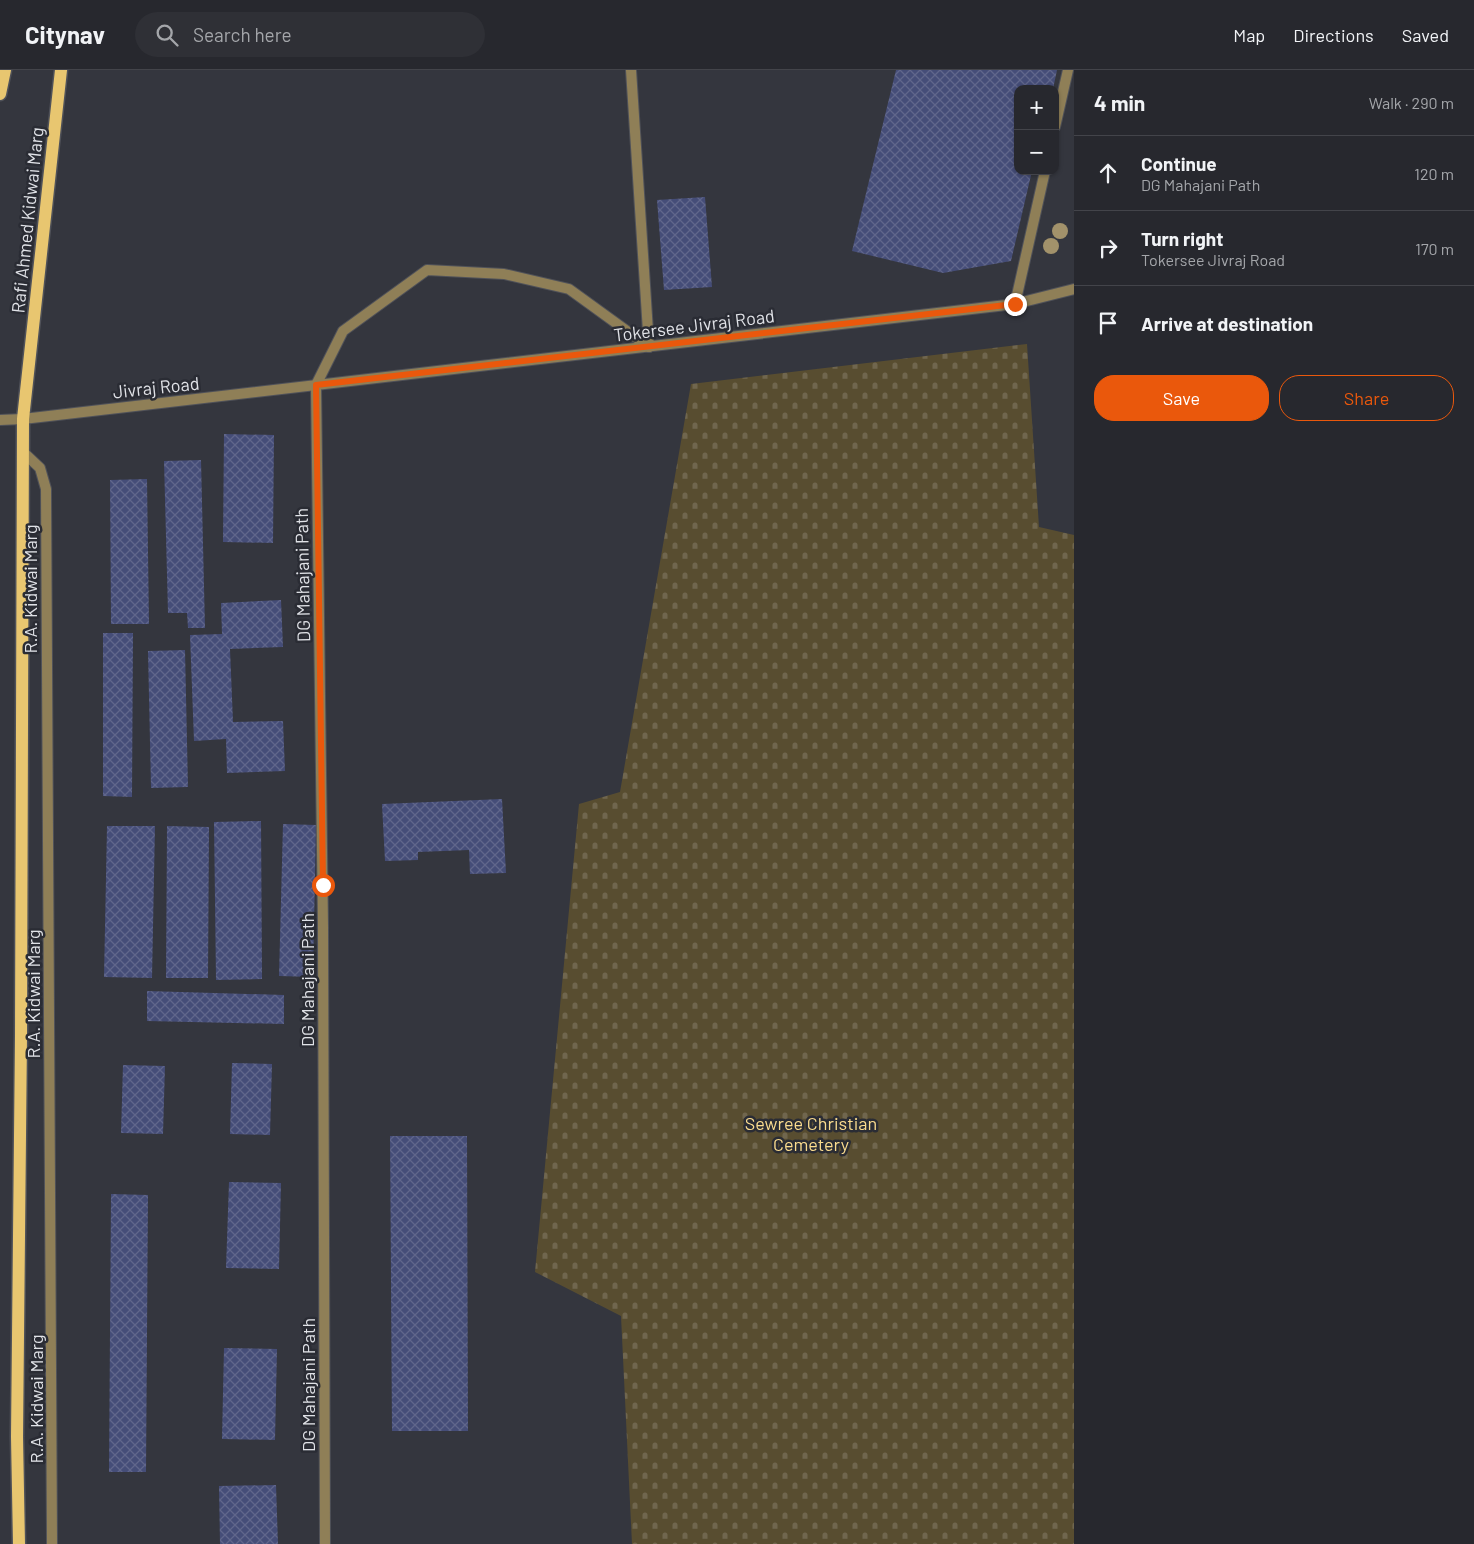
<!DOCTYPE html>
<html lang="en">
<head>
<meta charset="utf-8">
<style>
	body { margin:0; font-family:Barlow,sans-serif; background:#2f3036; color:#f1f3f6 }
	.controls { position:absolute; right:15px; top:15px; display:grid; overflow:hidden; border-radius:10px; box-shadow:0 1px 4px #0004 }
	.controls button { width:45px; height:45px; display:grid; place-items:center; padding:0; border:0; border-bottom:1px solid #43444a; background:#27282e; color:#f1f3f6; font:25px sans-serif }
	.stop { position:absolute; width:15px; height:15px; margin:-11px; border:4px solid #ea580c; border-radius:50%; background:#fff }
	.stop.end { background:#ea580c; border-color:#fff; box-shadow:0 1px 5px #0008 }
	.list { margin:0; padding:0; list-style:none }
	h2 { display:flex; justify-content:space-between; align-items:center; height:65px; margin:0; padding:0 20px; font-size:21px }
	h2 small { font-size:16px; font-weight:400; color:#a4a6aa }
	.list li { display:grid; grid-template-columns:32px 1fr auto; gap:15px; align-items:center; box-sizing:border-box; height:75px; padding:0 20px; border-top:1px solid #43444a }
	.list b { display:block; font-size:19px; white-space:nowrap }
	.list p { margin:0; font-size:16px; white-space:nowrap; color:#a4a6aa }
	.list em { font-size:16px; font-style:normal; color:#a4a6aa }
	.actions { display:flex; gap:10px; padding:15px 20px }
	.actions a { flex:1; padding:11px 0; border:1px solid #ea580c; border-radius:20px; text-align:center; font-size:18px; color:#ea580c }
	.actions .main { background:#ea580c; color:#fff }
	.icon { flex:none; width:28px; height:28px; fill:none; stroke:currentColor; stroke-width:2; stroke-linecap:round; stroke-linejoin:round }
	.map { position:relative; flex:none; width:1074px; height:1474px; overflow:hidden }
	header { display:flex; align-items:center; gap:30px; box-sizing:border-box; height:70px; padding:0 25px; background:#27282e; border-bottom:1px solid #43444a }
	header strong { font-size:24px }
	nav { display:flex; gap:28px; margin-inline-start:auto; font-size:18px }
	.search { width:350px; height:45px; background:#2f3036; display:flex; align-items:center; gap:12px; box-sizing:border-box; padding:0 18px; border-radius:28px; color:#a4a6aa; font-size:19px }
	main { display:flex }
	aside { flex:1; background:#27282e }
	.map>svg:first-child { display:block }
	.cemetery { fill:url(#cemetery-stones) }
	.building { fill:url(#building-cross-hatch) }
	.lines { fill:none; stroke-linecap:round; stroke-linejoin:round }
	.minor-casing { stroke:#505259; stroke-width:12 }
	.tertiary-casing { stroke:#505259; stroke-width:12 }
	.primary-casing { stroke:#505259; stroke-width:15 }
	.minor { stroke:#8f7f57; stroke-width:10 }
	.tertiary { stroke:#8f7f57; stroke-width:10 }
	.primary { stroke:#e8c670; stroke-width:12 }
	.tree { fill:#a2926b }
	.route { stroke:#ea580c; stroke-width:6 }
	.labels { text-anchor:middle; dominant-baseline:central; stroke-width:5; stroke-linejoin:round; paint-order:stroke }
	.street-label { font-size:18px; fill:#e0e2e7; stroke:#2a2c34 }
	.park-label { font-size:18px; fill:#fcdd8f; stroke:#2a2c34 }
</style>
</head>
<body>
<header>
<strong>Citynav</strong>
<div class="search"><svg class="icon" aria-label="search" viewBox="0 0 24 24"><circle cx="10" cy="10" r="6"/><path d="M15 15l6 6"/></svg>Search here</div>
<nav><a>Map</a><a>Directions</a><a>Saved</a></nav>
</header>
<main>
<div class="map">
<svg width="1074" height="1474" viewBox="0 0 1074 1474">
	<defs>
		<pattern id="cemetery-stones" width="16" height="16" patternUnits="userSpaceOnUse" patternTransform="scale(1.25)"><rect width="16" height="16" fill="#584d30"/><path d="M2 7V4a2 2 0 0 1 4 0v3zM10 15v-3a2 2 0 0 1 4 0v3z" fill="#70664e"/></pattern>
		<pattern id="building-cross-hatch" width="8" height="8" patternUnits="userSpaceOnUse" patternTransform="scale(1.25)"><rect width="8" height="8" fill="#454d78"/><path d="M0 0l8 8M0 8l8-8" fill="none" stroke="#60668b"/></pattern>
	</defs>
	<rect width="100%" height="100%" fill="#34363e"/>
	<path class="cemetery" d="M 1027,274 L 1039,457 L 1074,465 L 1074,1474 L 632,1474 L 621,1246 L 535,1202 L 579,734 L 620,722 L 691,314 Z"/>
	<g class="building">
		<path d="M 896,0 L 1057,0 L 1053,19 L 1018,19 L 1018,101 L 1032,101 L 1011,191 L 943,203 L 852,181 Z"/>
		<path d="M 705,127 L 712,217 L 664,220 L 657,130 Z"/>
		<path d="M 224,364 L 274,365 L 273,473 L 223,472 Z"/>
		<path d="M 201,390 L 205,558 L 188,558 L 187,543 L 168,543 L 164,391 Z"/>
		<path d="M 147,409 L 149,554 L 111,554 L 110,410 Z"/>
		<path d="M 281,530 L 283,577 L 230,579 L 233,652 L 283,651 L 285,701 L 227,703 L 226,669 L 194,671 L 190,565 L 222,564 L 221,533 Z"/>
		<path d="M 103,563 L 133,563 L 132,727 L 103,726 Z"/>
		<path d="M 185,580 L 188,717 L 151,718 L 148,581 Z"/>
		<path d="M 502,729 L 506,803 L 470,804 L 469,780 L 418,782 L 418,790 L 385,791 L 382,734 Z"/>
		<path d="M 261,751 L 262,909 L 216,910 L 214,752 Z"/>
		<path d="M 283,754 L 316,755 L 313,907 L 279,906 Z"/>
		<path d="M 107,756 L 155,756 L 152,908 L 104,907 Z"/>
		<path d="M 167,756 L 209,757 L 208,908 L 166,908 Z"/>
		<path d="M 147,921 L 284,925 L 284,954 L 147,951 Z"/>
		<path d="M 232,993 L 272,994 L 270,1065 L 230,1064 Z"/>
		<path d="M 123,995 L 165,996 L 163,1064 L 121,1063 Z"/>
		<path d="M 390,1066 L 467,1066 L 468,1361 L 392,1361 Z"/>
		<path d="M 229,1112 L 281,1113 L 279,1199 L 226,1198 Z"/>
		<path d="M 111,1124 L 148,1125 L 146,1402 L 109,1402 Z"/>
		<path d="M 224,1278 L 277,1279 L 275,1370 L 222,1369 Z"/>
		<path d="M 276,1415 L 278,1474 L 220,1474 L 219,1416 Z"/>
	</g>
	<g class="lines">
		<defs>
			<g id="minor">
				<path d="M 631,0 L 649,277"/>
				<path d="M 1055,57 L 1068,0"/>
				<path d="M 1015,234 L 1045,101"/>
				<path d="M 325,1474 L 323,857 L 316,315 L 343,261 L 427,200 L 504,204 L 569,219 L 649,277"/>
			</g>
			<g id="tertiary">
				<path d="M 0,350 L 23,349 L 1015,234 L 1074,219"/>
				<path d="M 22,381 L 40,398 L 46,419 L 52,1474"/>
			</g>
			<g id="primary">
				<path d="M 0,24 L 5,0"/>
				<path d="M 19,1474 L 17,1367 L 21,966 L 23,349 L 61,0"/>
			</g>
		</defs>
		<use href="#minor" class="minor-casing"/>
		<use href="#tertiary" class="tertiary-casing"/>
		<use href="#primary" class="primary-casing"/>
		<use href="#minor" class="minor"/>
		<use href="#tertiary" class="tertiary"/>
		<use href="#primary" class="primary"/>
	</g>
	<g class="tree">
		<circle cx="1060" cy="161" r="8"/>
		<circle cx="1051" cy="176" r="8"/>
	</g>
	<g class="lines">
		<path class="route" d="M 323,815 L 316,315 L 1015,234"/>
	</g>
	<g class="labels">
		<g class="street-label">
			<text transform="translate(27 150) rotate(-84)">Rafi Ahmed Kidwai Marg</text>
			<text transform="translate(694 255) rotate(-7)">Tokersee Jivraj Road</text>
			<text transform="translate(156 317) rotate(-6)">Jivraj Road</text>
			<text transform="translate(302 505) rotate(-91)">DG Mahajani Path</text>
			<text transform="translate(30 519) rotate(-90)">R.A. Kidwai Marg</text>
			<text transform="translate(307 910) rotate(-90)">DG Mahajani Path</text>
			<text transform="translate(33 924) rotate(-90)">R.A. Kidwai Marg</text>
			<text transform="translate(308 1315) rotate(-90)">DG Mahajani Path</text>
			<text transform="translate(36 1329) rotate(-90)">R.A. Kidwai Marg</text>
		</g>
		<g class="park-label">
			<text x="811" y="1053">Sewree Christian<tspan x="811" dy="21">Cemetery</tspan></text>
		</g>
	</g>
</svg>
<div class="controls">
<button>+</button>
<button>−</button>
</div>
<div class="stop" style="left:323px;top:815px"></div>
<div class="stop end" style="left:1015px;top:234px"></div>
</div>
<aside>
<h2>4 min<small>Walk · 290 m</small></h2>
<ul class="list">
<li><svg class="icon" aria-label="ahead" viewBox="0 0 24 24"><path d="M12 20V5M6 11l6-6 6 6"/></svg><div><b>Continue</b><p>DG Mahajani Path</p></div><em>120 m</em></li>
<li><svg class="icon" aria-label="right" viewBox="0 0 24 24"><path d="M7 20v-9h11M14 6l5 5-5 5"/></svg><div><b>Turn right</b><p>Tokersee Jivraj Road</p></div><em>170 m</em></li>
<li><svg class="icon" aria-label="arrive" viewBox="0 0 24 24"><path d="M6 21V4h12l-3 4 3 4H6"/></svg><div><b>Arrive at destination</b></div></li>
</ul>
<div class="actions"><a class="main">Save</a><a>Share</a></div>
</aside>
</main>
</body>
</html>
